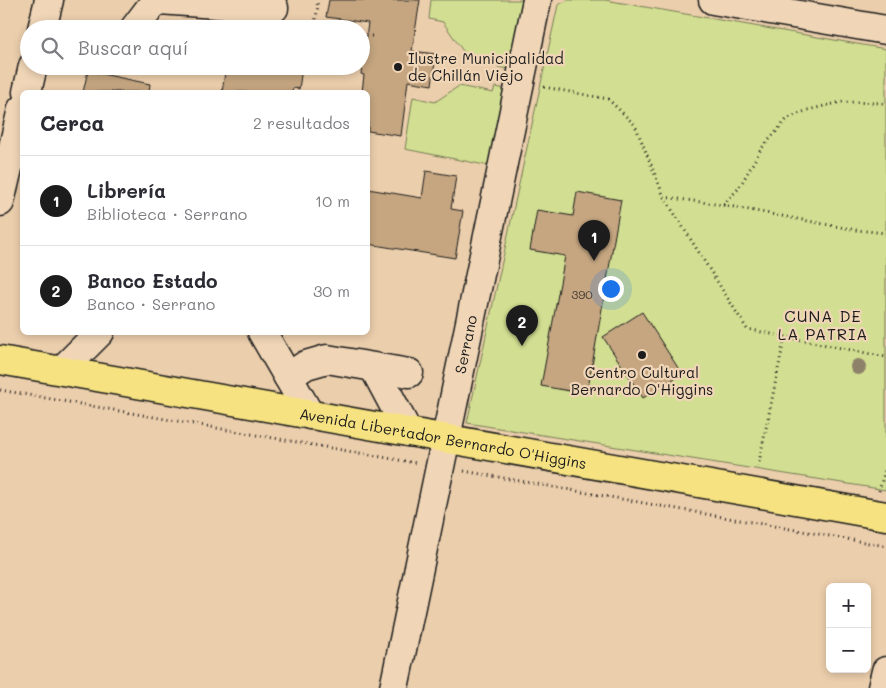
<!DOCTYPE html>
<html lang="es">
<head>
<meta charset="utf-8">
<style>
	body { margin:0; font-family:Mali,sans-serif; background:#f7f7f7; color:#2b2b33 }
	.controls { position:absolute; right:15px; bottom:15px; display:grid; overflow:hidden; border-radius:8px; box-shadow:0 2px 8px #0003 }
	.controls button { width:45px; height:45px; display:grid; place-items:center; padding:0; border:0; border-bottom:1px solid #e1e1e2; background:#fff; color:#2b2b33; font:25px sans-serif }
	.you { position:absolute; left:610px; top:288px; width:18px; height:18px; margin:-12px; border:4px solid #fff; border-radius:50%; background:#1a73e8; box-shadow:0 0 0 8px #1a73e833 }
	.badge { display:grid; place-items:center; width:32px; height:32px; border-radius:50%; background:#1c1c1c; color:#fff; font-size:16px; font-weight:700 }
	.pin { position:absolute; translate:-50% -41px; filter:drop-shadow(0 1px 2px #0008) }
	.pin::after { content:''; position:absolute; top:26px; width:18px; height:15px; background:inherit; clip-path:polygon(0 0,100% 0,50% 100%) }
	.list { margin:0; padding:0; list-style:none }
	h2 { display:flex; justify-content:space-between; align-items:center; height:65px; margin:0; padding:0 20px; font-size:21px }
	h2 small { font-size:16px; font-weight:400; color:#7c7c81 }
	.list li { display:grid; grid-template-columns:32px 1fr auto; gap:15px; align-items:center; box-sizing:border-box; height:90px; padding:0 20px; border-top:1px solid #e1e1e2 }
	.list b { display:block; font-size:19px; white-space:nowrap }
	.list p { margin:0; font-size:16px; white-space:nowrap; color:#7c7c81 }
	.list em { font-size:16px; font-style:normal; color:#7c7c81 }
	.icon { flex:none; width:28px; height:28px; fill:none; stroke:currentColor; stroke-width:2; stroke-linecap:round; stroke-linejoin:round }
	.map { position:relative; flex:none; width:886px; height:688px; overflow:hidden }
	.search { position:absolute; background:#fff; box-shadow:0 2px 8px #0003; left:20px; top:20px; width:350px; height:55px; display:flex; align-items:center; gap:12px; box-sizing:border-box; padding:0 18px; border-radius:28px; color:#7c7c81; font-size:19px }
	.panel { position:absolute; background:#fff; box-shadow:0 2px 8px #0003; left:20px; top:90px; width:350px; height:245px; border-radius:8px }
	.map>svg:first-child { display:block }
	.green { fill:#d2de91; stroke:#777d56 }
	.building { fill:#c5a681; stroke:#1c1c1c }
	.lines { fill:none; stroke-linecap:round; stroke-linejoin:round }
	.minor-casing { stroke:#1c1c1c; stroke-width:31 }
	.major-casing { stroke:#1c1c1c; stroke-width:31 }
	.path { stroke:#1c1c1c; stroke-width:3; stroke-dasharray:1 4; stroke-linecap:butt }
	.minor { stroke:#f0d6b7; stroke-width:28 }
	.major { stroke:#f6e281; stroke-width:28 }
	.tree { fill:#8d8269 }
	.poi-dot { fill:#1c1c1c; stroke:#f0d6b7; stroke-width:2 }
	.labels { text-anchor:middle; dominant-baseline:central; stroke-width:4.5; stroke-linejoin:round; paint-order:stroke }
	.number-label { font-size:12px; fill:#463e35 }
	.poi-label { font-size:15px; fill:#1c1c1c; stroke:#f0d6b7; text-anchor:start }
	.street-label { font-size:15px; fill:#1c1c1c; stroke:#f0d6b7 }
	.neighbourhood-label { font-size:16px; letter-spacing:1px; fill:#1c1c1c; stroke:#f0d6b7 }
</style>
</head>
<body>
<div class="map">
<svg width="886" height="688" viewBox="0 0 886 688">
	<rect width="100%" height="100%" fill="#ebceac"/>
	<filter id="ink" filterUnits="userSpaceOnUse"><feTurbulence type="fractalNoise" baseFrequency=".02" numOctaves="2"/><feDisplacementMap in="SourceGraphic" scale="10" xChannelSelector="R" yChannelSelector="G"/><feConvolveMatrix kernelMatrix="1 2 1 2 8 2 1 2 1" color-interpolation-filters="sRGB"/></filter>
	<g filter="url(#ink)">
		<g class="green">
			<path d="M 431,0 L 522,0 L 526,6 L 512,70 L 498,67 L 499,61 L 465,54 L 443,22 L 429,19 Z"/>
			<path d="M 568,0 L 605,0 L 886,49 L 886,490 L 467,423 L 558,5 Z"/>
			<path d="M 459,86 L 493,93 L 495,87 L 507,89 L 490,166 L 405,149 L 413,97 L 435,102 Z"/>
		</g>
		<g class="building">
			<path d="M 329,0 L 420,0 L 412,51 L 436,54 L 432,85 L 408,81 L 401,136 L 368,131 L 368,92 L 362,92 L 364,75 L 361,74 L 368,23 L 326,17 Z"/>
			<path d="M 226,66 L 289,66 L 302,68 L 299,89 L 293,88 L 292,92 L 222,92 Z"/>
			<path d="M 88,71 L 150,84 L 149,92 L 83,92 Z"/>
			<path d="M 426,171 L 456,176 L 451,209 L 463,211 L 455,258 L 368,244 L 368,189 L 422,198 Z"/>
			<path d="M 577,192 L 621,200 L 587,394 L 541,386 L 565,256 L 530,250 L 537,210 L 573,216 Z"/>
			<path d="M 642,312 L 682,374 L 643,398 L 603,337 Z"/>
		</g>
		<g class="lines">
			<defs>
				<g id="minor">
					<path d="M 159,0 L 274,8"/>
					<path d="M 713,0 L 886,30"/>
					<path d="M 42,29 L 49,0"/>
					<path d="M 134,29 L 156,0"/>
					<path d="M 27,92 L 33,66"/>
					<path d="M 0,202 L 22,109"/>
					<path d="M 262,332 L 310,415"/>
					<path d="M 374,368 L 408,432"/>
					<path d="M 62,370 L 100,332"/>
					<path d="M 288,377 L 306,365 L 327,359 L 409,373"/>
					<path id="s1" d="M 394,688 L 537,0"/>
					<path d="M 882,688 L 886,671"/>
				</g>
				<g id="major">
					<path id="s2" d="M 0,360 L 886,516"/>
				</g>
			</defs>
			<use href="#minor" class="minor-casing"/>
			<use href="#major" class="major-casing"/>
			<g class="path">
				<path d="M 314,29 L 318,6 L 316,0"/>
				<path d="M 361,35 L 372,36"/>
				<path d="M 361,65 L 363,65"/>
				<path d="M 544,87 L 608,99 L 635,125 L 664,197 L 747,329 L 886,357"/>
				<path d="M 664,197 L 723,205 L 739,188 L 761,149 L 788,118 L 808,110 L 841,102 L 886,103"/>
				<path d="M 723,205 L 856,230 L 886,233"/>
				<path d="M 0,390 L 416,463"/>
				<path d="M 758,467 L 785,336"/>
				<path d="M 464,471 L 886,546"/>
				<path d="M 879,491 L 886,467"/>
			</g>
			<use href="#minor" class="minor"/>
			<use href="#major" class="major"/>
		</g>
		<circle class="tree" cx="858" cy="367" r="8"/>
	</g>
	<g class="poi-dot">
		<circle cx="398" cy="67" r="5"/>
		<circle cx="642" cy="355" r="5"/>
	</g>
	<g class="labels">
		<g class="number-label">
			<text x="582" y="294">390</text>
		</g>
		<g class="poi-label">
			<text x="408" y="58">Ilustre Municipalidad<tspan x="408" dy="17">de Chillán Viejo</tspan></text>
			<text x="642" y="372" text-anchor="middle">Centro Cultural<tspan x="642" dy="17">Bernardo O'Higgins</tspan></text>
		</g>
		<g class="street-label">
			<text stroke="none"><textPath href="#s1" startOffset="351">Serrano</textPath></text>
			<text stroke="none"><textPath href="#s2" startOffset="450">Avenida Libertador Bernardo O'Higgins</textPath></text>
		</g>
		<g class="neighbourhood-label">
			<text x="823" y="315">CUNA DE<tspan x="823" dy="18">LA PATRIA</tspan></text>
		</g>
	</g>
</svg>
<div class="controls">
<button>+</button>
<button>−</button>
</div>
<div class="you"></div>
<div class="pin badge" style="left:594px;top:261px">1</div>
<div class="pin badge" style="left:522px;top:346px">2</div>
<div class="search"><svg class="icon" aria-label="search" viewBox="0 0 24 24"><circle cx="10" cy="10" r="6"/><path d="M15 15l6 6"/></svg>Buscar aquí</div>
<section class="panel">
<h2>Cerca<small>2 resultados</small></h2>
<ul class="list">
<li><span class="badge">1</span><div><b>Librería</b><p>Biblioteca · Serrano</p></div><em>10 m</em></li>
<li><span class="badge">2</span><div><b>Banco Estado</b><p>Banco · Serrano</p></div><em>30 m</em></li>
</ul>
</section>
</div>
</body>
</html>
